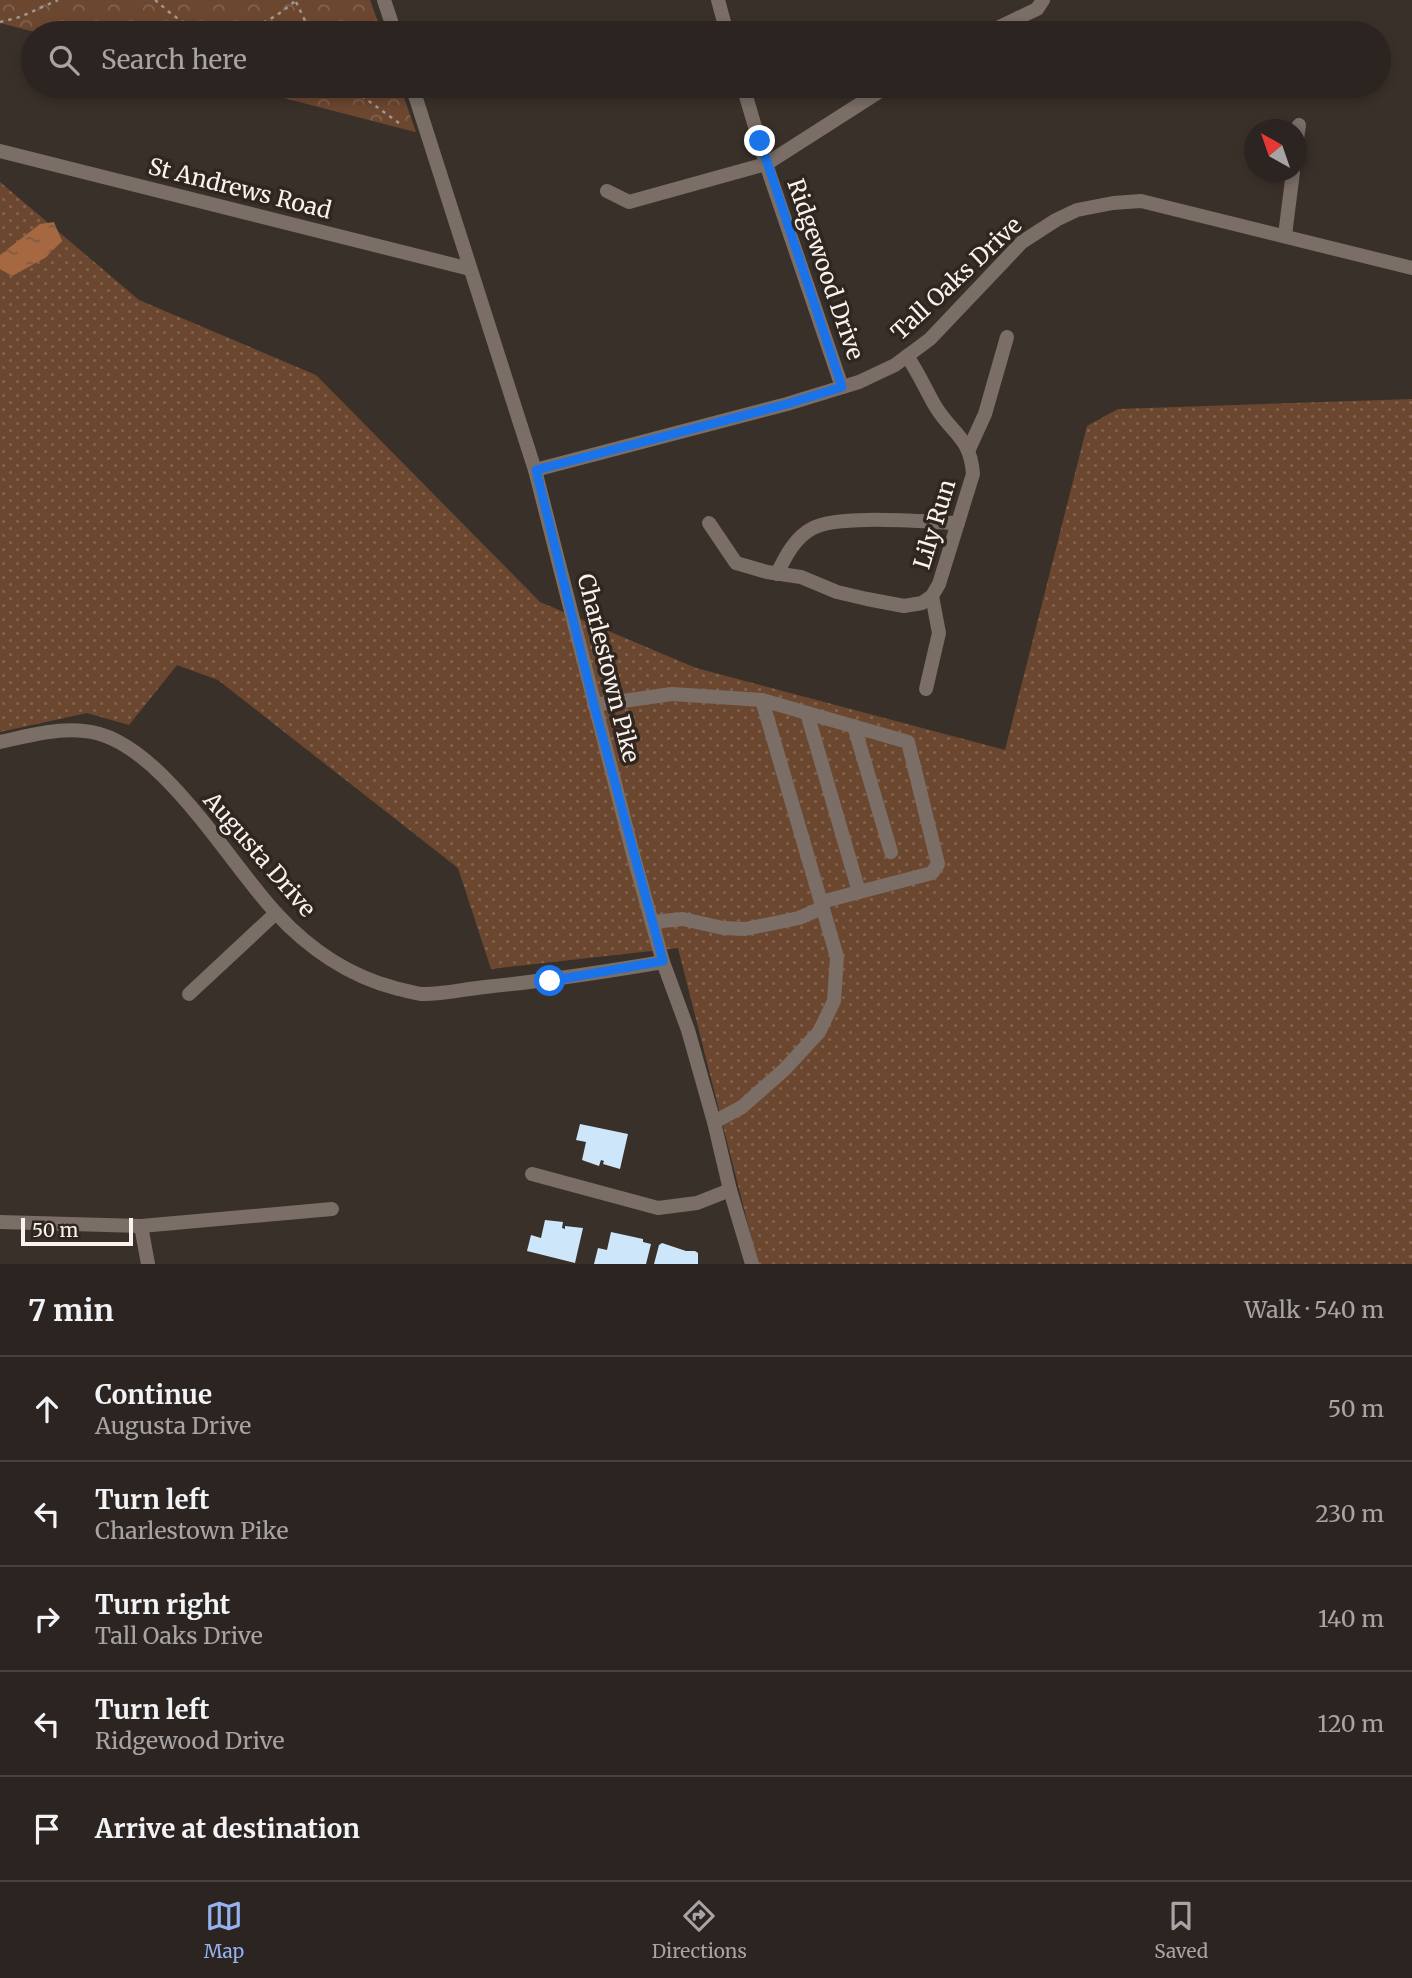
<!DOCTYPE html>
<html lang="en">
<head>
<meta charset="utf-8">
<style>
	body { margin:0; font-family:Merriweather,serif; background:#38302d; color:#f1f3f6 }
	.compass { position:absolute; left:1244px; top:119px; width:63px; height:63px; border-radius:50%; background:#2c2420; box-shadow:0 4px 10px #0003; rotate:320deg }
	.scale { position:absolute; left:21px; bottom:18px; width:112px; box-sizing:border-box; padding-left:7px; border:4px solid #f9f2ee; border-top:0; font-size:19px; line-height:24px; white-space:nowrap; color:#f9f2ee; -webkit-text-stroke:5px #302620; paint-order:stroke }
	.stop { position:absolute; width:21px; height:21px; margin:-16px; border:5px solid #1a73e8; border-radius:50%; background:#fff }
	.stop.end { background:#1a73e8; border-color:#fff; box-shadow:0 2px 7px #0008 }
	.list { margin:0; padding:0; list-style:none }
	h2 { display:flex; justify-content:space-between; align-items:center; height:91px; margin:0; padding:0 28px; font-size:30px }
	h2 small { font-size:23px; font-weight:400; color:#a6a4a5 }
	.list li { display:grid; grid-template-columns:46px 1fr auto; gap:21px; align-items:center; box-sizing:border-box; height:105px; padding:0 28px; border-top:2px solid #48413e }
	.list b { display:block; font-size:26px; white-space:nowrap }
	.list p { margin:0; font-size:23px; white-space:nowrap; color:#a6a4a5 }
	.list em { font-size:23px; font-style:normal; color:#a6a4a5 }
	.icon { flex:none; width:38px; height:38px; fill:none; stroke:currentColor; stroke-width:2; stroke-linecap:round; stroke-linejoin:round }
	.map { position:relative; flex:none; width:1412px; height:1264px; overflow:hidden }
	.search { position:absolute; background:#2c2420; box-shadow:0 4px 10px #0003; left:21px; right:21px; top:21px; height:77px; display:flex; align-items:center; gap:18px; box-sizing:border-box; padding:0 24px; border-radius:38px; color:#a6a4a5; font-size:26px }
	.sheet { height:616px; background:#2c2420 }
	nav { display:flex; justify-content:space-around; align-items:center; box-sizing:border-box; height:98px; border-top:2px solid #48413e; background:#2c2420; font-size:19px; color:#a6a4a5 }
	nav a { display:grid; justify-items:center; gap:4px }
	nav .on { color:#95b2f1 }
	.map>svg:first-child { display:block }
	.grass { fill:url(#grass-dots) }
	.forest { fill:url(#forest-crowns) }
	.water { fill:url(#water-ripples) }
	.building { fill:#cde6fa }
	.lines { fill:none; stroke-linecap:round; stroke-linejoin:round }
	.path { stroke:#a09792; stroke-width:2.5; stroke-dasharray:3.5 5; stroke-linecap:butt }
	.minor { stroke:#7a6e67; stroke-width:14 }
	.route { stroke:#1a73e8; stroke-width:9 }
	.labels { text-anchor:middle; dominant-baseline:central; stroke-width:7; stroke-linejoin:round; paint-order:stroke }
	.street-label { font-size:23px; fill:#f9f2ee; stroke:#302620 }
</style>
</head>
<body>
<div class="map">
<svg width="1412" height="1264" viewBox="0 0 1412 1264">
	<defs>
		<pattern id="grass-dots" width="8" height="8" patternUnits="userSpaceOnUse" patternTransform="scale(1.75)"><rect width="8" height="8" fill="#6c4730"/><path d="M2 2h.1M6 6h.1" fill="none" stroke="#82624e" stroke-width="1.8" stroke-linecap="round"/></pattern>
		<pattern id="forest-crowns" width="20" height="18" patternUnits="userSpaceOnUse" patternTransform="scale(1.75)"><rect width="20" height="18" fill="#6c4730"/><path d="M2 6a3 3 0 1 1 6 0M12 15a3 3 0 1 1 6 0" fill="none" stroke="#82624e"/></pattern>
		<pattern id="water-ripples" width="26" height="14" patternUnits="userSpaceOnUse" patternTransform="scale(1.75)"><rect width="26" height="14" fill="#a66841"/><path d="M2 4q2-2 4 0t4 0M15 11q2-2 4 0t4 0" fill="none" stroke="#7d5a44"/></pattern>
	</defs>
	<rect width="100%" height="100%" fill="#3a302a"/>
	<path class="grass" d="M 0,182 L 139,300 L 316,375 L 540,602 L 696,668 L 1005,750 L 1087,426 L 1118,409 L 1412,399 L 1412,1264 L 758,1264 L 678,948 L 491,969 L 458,868 L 218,680 L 177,665 L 129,725 L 87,713 L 0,732 Z"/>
	<g class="forest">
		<path d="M 0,0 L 370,0 L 382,33 L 39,33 L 0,23 Z"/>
		<path d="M 238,86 L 400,86 L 416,132 L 415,132 Z"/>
	</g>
	<path class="water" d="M 54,222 L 62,241 L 45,258 L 12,276 L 0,269 L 0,255 L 40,224 Z"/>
	<g class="building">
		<path d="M 580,1124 L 628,1134 L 620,1169 L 603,1164 L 604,1161 L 601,1160 L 599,1166 L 582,1160 L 586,1142 L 576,1140 Z"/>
		<path d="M 545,1220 L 563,1222 L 562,1228 L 565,1229 L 565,1226 L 583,1228 L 575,1263 L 527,1251 L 531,1235 L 541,1238 Z"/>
		<path d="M 611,1232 L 643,1239 L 643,1242 L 651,1244 L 646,1264 L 594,1264 L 598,1248 L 607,1250 Z"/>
		<path d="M 662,1243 L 686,1251 L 695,1251 L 698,1253 L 698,1264 L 654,1264 L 659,1245 Z"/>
	</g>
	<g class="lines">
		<g class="path">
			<path d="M 155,0 C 166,9 177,20 191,26 C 229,42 268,26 296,0"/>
			<path d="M 296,2 L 311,33"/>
			<path d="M 0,22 L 20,17 L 58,0"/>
			<path d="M 348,86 L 399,123"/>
		</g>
		<g class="minor">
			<path d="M 384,0 L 395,33"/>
			<path d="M 718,0 L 727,33"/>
			<path d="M 987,33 L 1037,9 L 1043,0"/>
			<path d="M 412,86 L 535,470 L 634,858 L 663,962 L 688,1030 L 714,1122 L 730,1190 L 752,1264"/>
			<path d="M 743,86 L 766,164 L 842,387"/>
			<path d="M 1296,146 L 1299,125"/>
			<path d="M 0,151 L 470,269"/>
			<path d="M 607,191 L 629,202 L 766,164 L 888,86"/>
			<path d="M 1285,235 L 1293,172"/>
			<path d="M 969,449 L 985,414 L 1007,337"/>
			<path d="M 535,470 L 787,404 L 859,382 L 895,365 L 930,339 L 1022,242 L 1056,220 L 1077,210 L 1113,203 L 1141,201 L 1412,268"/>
			<path d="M 709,523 L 736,563 L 767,572 L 801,577 L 837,592 L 867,599 L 904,606 L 922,603 L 932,596 L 939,584 L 973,474 C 970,435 951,434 934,404 C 925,388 918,372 907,356"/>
			<path d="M 777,574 C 785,557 795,537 813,528 C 839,514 925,522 958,523"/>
			<path d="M 926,689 L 939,633 L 932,596"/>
			<path d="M 594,705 L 672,694 L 762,700 L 908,742 L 938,864 L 932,873 L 821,902"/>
			<path d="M 807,713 L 859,892"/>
			<path d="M 854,726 L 891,852"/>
			<path d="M 0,742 C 27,736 55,728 84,731 C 157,736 228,862 276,913 C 308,948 349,976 395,988 C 403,990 413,993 421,994 C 441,995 464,989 485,987 C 545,981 604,972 663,962"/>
			<path d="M 652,922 L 683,919 L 723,928 L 745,929 L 799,918 L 822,908"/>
			<path d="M 189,994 L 276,913"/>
			<path d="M 714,1122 L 742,1107 L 785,1069 L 819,1032 L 834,1001 L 837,957 L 762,700"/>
			<path d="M 532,1174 L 658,1208 L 697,1203 L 730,1190"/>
			<path d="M 0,1222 L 141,1226 L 332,1209"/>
			<path d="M 141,1226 L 148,1264"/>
		</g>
	</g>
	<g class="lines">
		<path class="route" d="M 550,981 L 663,961 L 594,705 L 536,470 L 787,404 L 842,387 L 760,141"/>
	</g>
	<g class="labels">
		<g class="street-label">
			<text transform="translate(240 188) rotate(14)">St Andrews Road</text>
			<text transform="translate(826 269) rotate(71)">Ridgewood Drive</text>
			<text transform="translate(956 278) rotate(-43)">Tall Oaks Drive</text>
			<text transform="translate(934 524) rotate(-73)">Lily Run</text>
			<text transform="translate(609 668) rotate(76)">Charlestown Pike</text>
			<text transform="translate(260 854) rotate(49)">Augusta Drive</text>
		</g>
	</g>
</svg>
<svg class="compass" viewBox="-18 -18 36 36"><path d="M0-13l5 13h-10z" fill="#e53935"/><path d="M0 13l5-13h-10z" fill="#a6a4a5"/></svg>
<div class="scale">50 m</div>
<div class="stop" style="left:550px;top:981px"></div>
<div class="stop end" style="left:760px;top:141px"></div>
<div class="search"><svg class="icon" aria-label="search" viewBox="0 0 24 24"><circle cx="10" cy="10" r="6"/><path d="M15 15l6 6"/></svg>Search here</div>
</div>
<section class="sheet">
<h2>7 min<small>Walk · 540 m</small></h2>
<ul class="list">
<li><svg class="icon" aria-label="ahead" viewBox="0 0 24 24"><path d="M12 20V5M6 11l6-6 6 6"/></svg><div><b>Continue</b><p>Augusta Drive</p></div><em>50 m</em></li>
<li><svg class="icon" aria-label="left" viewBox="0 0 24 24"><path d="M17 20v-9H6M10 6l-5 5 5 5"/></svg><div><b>Turn left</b><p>Charlestown Pike</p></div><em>230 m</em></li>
<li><svg class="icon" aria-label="right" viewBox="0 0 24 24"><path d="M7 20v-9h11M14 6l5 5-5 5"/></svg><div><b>Turn right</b><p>Tall Oaks Drive</p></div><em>140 m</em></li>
<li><svg class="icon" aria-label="left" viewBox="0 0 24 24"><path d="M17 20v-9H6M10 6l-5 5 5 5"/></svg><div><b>Turn left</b><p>Ridgewood Drive</p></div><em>120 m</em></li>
<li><svg class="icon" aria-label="arrive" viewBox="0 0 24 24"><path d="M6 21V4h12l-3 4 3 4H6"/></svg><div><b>Arrive at destination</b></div></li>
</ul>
</section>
<nav>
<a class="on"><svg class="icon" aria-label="map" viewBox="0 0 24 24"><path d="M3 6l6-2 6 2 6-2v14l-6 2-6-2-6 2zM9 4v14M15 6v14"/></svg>Map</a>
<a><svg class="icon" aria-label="directions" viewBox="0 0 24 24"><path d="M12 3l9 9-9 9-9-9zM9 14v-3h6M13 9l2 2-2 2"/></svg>Directions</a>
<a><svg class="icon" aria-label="saved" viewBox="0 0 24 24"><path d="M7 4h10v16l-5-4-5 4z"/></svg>Saved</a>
</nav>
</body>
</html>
